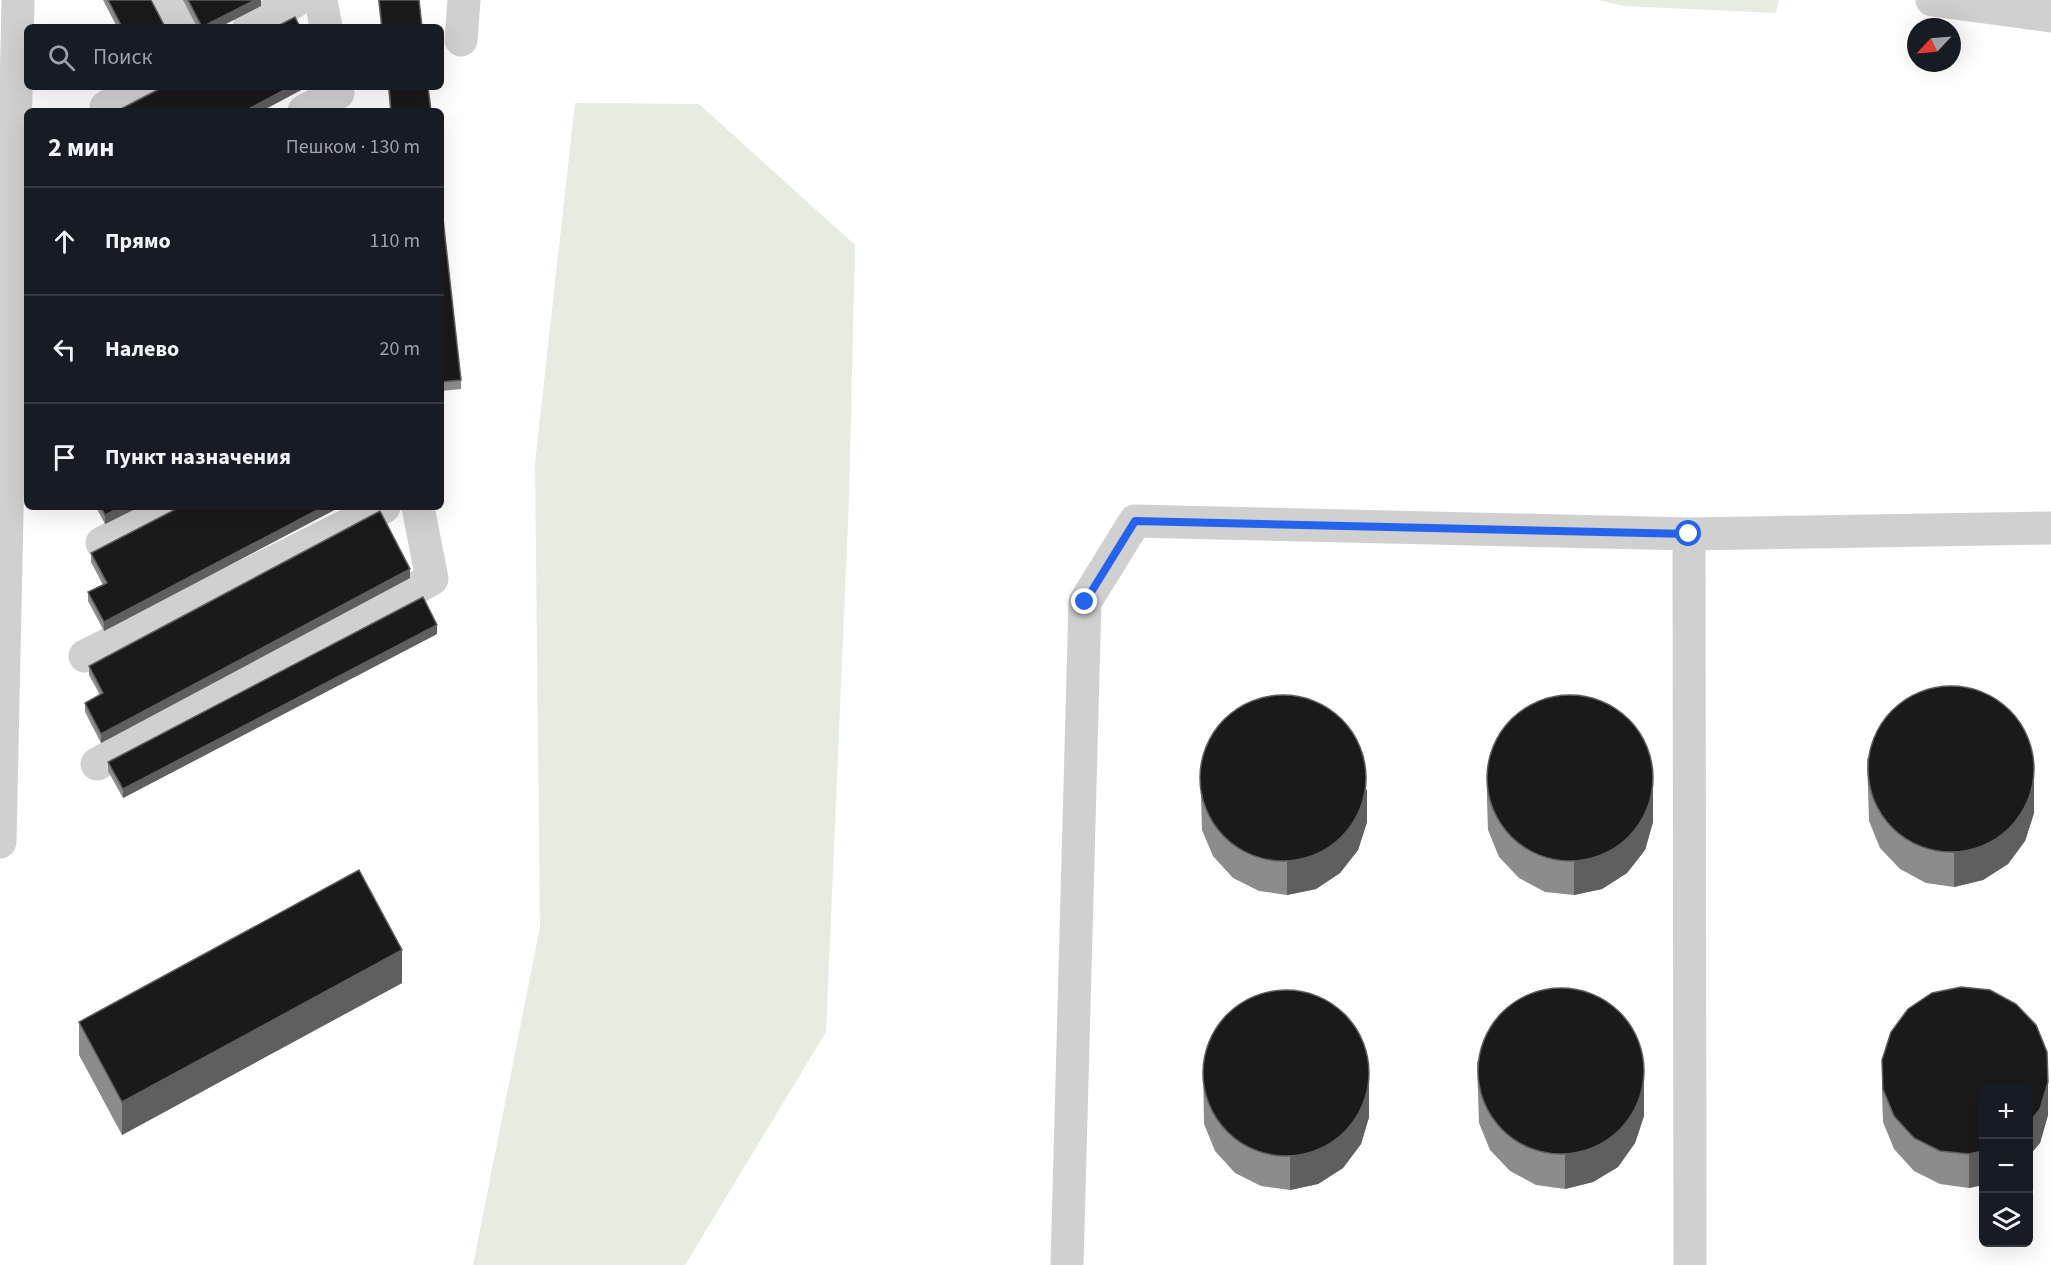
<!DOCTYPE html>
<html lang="ru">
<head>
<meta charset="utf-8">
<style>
	body { margin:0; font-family:"Source Sans 3",sans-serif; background:#20242c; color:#f1f3f6 }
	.controls { position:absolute; right:18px; bottom:18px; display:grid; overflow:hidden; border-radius:9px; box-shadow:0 6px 24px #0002 }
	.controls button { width:54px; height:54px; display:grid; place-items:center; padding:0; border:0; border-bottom:2px solid #363941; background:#171b24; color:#f1f3f6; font:30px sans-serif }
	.compass { position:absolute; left:1907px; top:18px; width:54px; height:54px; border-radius:50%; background:#171b24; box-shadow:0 6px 24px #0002; rotate:244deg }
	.stop { position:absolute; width:18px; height:18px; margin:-14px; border:4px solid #2563eb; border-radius:50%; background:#fff }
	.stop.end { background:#2563eb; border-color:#fff; box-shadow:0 2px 6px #0008 }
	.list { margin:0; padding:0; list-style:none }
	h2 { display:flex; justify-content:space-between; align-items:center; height:78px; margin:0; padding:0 24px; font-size:26px }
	h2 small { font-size:20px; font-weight:400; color:#9ea1a6 }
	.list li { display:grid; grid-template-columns:39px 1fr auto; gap:18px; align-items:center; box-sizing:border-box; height:108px; padding:0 24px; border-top:2px solid #363941 }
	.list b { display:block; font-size:22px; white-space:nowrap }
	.list em { font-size:20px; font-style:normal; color:#9ea1a6 }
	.icon { flex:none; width:33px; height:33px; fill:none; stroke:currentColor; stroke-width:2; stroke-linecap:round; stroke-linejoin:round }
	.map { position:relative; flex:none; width:2051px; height:1265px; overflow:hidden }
	.search { position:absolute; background:#171b24; box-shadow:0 6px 24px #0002; left:24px; top:24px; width:420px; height:66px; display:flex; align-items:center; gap:15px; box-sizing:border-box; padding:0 21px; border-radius:9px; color:#9ea1a6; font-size:22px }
	.panel { position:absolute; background:#171b24; box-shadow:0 6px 24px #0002; left:24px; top:108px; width:420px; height:402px; border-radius:9px }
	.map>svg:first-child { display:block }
	.green { fill:#e6ecdf }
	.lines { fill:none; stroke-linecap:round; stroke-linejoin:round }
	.minor { stroke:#d0d0d0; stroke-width:33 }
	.wall { fill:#8c8c8c }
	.shaded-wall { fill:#5f5f5f }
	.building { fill:#1a1a1a; stroke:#5f5f5f; stroke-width:1.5 }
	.route { stroke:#2563eb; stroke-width:8 }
</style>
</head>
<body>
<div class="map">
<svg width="2051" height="1265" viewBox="0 0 2051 1265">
	<rect width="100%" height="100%" fill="#fff"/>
	<g class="green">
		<path d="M 1598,0 L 1779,0 L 1776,13 L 1624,6 Z"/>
		<path d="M 575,103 L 699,104 L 855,245 L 849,499 L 826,1032 L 685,1265 L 473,1265 L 540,927 L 535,463 Z"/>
	</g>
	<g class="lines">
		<g class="minor">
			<path d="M 169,0 L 184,27"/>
			<path d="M 321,0 L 326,27"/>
			<path d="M 1932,0 L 2051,16"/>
			<path d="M 249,27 L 297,0"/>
			<path d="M 461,40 L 464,0"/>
			<path d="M 106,107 L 141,87"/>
			<path d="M 304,111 L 338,93"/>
			<path d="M 1689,534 L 1690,1265"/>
			<path d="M 102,543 L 173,507"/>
			<path d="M 85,656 L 384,507"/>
			<path d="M 97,764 L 432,579 L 418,507"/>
			<path d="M 0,842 L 18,0"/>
			<path d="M 1067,1265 L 1085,602 L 1135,521 L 1689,534 L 2051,528"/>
		</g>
	</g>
	<g class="wall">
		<path d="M 103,0 L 151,0 L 165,27 L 117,27 Z"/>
		<path d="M 183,0 L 261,0 L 261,6 L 220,27 L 197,27 Z"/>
		<path d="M 378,0 L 419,0 L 422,27 L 381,27 Z"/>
		<path d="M 388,87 L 428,87 L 431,111 L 390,111 Z"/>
		<path d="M 441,201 L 461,380 L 461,389 L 441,391 Z"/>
		<path d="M 96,507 L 139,507 L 105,524 Z"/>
		<path d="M 180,507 L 340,507 L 104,631 L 88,601 L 88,592 L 103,585 L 91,562 L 91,553 Z"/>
		<path d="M 410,578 L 101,743 L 85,712 L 85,703 L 100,695 L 89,675 L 89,666 Z"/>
		<path d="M 437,634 L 123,798 L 108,771 L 108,762 Z"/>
		<path d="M 1867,758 L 2034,813 L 2025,841 L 2008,864 L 1983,880 L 1954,887 L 1926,883 L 1900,869 L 1880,848 L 1869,821 Z"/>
		<path d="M 1200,767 L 1367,822 L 1358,850 L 1340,873 L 1316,889 L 1287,895 L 1259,891 L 1233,878 L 1213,856 L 1202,830 Z"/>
		<path d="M 1487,767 L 1653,822 L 1645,850 L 1627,873 L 1602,889 L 1574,895 L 1545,892 L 1519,878 L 1499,857 L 1488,830 L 1487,801 Z"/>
		<path d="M 402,983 L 122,1135 L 79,1055 L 79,1022 Z"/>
		<path d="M 1961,987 L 1990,990 L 2016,1004 L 2036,1025 L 2047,1052 L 2048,1115 L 2040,1143 L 2028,1157 L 2028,1089 L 1983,1089 L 1983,1185 L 1969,1188 L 1940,1184 L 1914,1171 L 1894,1149 L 1883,1122 L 1882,1093 L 1882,1060 L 1891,1032 L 1908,1009 L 1932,993 Z"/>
		<path d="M 1477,1061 L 1644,1116 L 1635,1143 L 1618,1167 L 1593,1182 L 1565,1189 L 1536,1185 L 1510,1171 L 1490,1150 L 1479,1123 Z"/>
		<path d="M 1203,1062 L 1369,1117 L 1361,1144 L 1343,1168 L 1318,1184 L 1290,1190 L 1261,1186 L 1235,1173 L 1215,1151 L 1204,1124 Z"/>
	</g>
	<g class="shaded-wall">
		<path d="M 255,0 L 261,0 L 261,6 L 220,27 L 202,27 Z"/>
		<path d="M 290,87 L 307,87 L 262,111 L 245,111 Z"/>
		<path d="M 121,507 L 139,507 L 105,524 L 105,515 Z"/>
		<path d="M 323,507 L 340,507 L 104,631 L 104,622 Z"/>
		<path d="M 410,569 L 410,578 L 101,743 L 101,734 Z"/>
		<path d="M 437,625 L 437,634 L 123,798 L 123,789 Z"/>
		<path d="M 2034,780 L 2034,813 L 2025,841 L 2008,864 L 1983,880 L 1954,887 L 1954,853 Z"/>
		<path d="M 1367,789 L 1367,822 L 1358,850 L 1340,873 L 1316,889 L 1287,895 L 1287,862 Z"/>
		<path d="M 1653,789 L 1653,822 L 1645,850 L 1627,873 L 1602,889 L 1574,895 L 1574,862 Z"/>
		<path d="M 402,950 L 402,983 L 122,1135 L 122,1102 Z"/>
		<path d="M 1644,1082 L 1644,1116 L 1635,1143 L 1618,1167 L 1593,1182 L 1565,1189 L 1565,1155 Z"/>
		<path d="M 2048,1082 L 2048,1115 L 2040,1143 L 2028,1157 L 2028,1124 Z"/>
		<path d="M 1369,1083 L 1369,1117 L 1361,1144 L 1343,1168 L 1318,1184 L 1290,1190 L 1290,1157 Z"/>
		<path d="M 1983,1151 L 1983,1185 L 1969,1188 L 1969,1154 Z"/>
	</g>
	<g class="building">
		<path d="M 108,0 L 151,0 L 165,27 L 122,27 Z"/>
		<path d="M 188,0 L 255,0 L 202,27 Z"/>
		<path d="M 379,0 L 419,0 L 422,27 L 382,27 Z"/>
		<path d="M 295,17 L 300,27 L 276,27 Z"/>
		<path d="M 163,87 L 290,87 L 245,111 L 117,111 Z"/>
		<path d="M 389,87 L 428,87 L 431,111 L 391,111 Z"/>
		<path d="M 441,201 L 461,380 L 441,382 Z"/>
		<path d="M 101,507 L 121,507 L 105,515 Z"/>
		<path d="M 180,507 L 323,507 L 104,622 L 88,592 L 107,583 L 91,553 Z"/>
		<path d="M 380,511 L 410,569 L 101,734 L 85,703 L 103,693 L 89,666 Z"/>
		<path d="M 423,597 L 437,625 L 123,789 L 108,762 Z"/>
		<circle cx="1951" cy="769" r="83"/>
		<circle cx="1570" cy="778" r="83"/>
		<circle cx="1283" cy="778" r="83"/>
		<path d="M 359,870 L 402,950 L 122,1102 L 79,1022 Z"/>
		<path d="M 1961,987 L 1990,990 L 2016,1004 L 2036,1025 L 2047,1052 L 2048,1082 L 2040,1109 L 2028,1124 L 2028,1089 L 1983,1089 L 1983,1151 L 1969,1154 L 1940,1151 L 1914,1138 L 1894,1116 L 1883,1089 L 1882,1060 L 1891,1032 L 1908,1009 L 1932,993 Z"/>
		<circle cx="1561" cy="1071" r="83"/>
		<circle cx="1286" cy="1073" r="83"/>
	</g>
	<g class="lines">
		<path class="route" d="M 1085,602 L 1135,521 L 1689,534"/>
	</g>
</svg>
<div class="controls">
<button>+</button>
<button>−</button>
<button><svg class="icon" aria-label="layers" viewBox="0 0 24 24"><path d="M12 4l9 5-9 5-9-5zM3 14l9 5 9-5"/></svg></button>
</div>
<svg class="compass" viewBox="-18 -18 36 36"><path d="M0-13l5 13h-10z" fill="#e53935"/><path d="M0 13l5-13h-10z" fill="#9ea1a6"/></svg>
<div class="stop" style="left:1689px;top:534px"></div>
<div class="stop end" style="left:1085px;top:602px"></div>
<div class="search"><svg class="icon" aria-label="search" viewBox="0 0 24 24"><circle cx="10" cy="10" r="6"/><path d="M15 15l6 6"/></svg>Поиск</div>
<section class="panel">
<h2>2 мин<small>Пешком · 130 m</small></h2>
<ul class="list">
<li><svg class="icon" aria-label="ahead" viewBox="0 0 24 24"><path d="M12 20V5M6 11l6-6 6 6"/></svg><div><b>Прямо</b></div><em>110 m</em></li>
<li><svg class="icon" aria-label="left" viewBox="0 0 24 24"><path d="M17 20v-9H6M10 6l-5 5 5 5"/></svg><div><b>Налево</b></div><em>20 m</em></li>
<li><svg class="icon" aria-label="arrive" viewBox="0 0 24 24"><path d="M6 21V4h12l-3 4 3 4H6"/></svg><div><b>Пункт назначения</b></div></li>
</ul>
</section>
</div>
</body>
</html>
